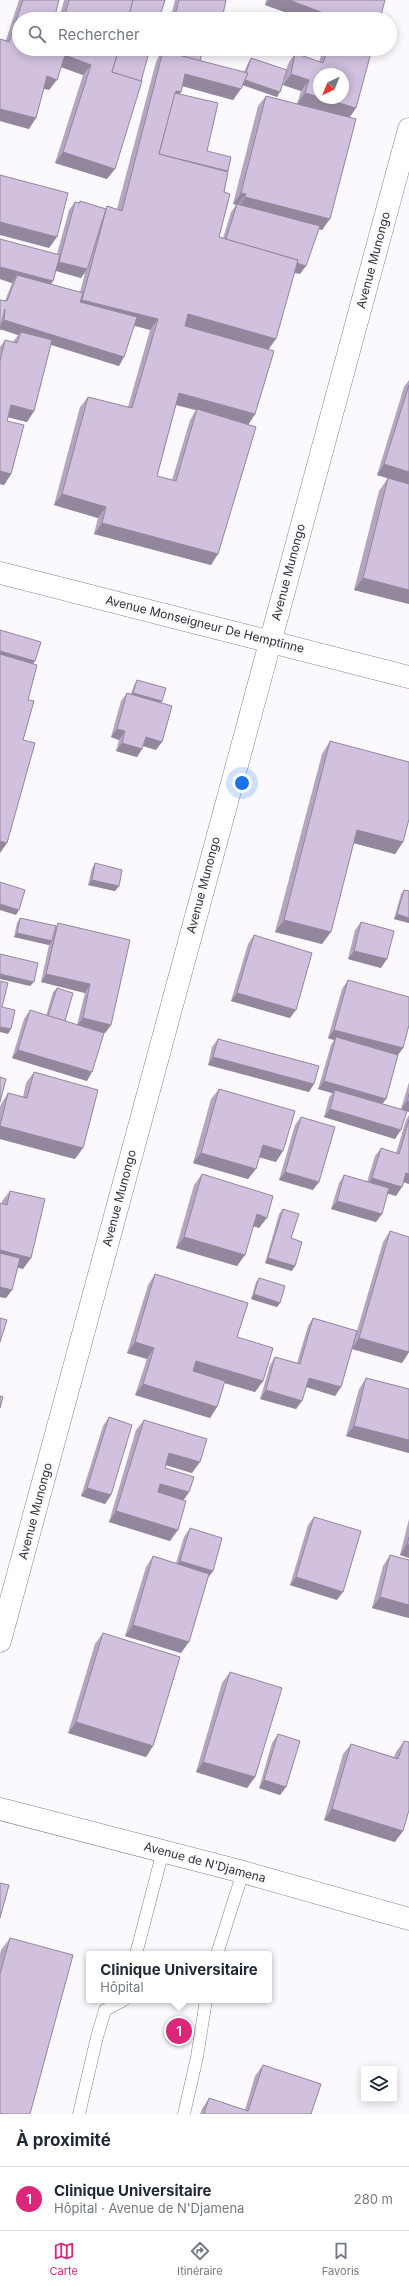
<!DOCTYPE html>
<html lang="fr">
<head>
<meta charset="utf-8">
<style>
	body { margin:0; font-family:Inter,sans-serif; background:#f6f6f7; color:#1f2937 }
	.controls { position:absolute; right:12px; bottom:12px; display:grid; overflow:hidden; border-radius:4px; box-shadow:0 2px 10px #0003 }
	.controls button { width:36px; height:36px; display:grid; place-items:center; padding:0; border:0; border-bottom:1px solid #e0e1e3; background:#fff; color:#1f2937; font:20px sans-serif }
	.compass { position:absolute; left:313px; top:68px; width:36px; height:36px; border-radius:50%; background:#fff; box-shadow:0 2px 10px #0003; rotate:223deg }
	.you { position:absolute; left:242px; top:783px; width:14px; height:14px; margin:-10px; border:3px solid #fff; border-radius:50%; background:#1a73e8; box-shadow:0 0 0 6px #1a73e833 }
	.badge { display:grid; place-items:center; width:26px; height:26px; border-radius:50%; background:#db2777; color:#fff; font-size:13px; font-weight:700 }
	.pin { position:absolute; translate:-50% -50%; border:2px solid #fff; box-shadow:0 1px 4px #0006 }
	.popup { position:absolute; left:86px; top:1951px; width:186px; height:52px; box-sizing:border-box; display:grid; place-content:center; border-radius:4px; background:#fff; filter:drop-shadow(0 1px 3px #0005); font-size:13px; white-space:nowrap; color:#747a83 }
	.popup b { font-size:15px; color:#1f2937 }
	.popup::after { content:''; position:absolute; left:50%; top:100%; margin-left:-8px; border:8px solid transparent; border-top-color:#fff }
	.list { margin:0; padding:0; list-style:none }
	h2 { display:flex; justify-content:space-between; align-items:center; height:52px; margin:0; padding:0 16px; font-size:17px }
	h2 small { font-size:13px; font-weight:400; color:#747a83 }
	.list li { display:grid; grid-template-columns:26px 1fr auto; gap:12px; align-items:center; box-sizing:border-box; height:64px; padding:0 16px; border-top:1px solid #e0e1e3 }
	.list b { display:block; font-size:15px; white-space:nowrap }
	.list p { margin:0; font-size:13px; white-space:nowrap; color:#747a83 }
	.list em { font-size:13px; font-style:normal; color:#747a83 }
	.icon { flex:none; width:22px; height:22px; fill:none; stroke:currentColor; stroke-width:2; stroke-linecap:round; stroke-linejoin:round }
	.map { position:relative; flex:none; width:409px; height:2114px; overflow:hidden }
	.search { position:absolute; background:#fff; box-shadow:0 2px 10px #0003; left:12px; right:12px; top:12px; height:44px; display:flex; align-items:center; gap:10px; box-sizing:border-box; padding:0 14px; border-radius:22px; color:#747a83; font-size:15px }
	.sheet { height:116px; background:#fff }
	nav { display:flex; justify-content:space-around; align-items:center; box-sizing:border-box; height:56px; border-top:1px solid #e0e1e3; background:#fff; font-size:11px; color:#747a83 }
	nav a { display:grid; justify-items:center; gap:2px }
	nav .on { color:#db2777 }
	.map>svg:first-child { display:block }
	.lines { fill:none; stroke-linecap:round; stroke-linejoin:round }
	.lane-casing { stroke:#8b8292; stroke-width:13 }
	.street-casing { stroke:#8b8292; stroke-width:23 }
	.lane { stroke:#fff; stroke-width:12 }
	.street { stroke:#fff; stroke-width:22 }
	.wall { fill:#b4a6c0; fill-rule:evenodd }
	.shaded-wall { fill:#92879c }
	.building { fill:#d1c1df; stroke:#92879c }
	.labels { text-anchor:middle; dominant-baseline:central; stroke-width:3.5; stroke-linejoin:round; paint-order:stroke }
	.street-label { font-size:12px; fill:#343037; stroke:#fbf9fd }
</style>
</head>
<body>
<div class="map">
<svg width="409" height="2114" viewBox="0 0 409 2114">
	<rect width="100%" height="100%" fill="#fbf9fd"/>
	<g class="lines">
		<defs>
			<g id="lane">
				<path d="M 136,1954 L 163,1851"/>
				<path d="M 217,1954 L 243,1872"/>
				<path d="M 79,2114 L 97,2037 L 105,2010 L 124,2000"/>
				<path d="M 184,2114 L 197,2057 L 206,2000"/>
			</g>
			<g id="street">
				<path d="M 0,573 L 409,677"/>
				<path d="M 0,1641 L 409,129"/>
				<path d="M 0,1809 L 243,1872 L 409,1919"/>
			</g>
		</defs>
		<use href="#lane" class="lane-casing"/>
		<use href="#street" class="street-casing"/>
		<use href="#lane" class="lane"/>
		<use href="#street" class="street"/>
	</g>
	<g class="wall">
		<path d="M 19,0 L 59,0 L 19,49 L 150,49 L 107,179 L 55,163 L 83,75 L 61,67 L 49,90 L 44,89 L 29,129 L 0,121 L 0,39 L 6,40 Z"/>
		<path d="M 64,0 L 165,0 L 159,19 L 59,19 Z"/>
		<path d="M 175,0 L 226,0 L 222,19 L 170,19 Z"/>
		<path d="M 266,0 L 385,0 L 380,19 L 304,19 L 265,5 Z"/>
		<path d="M 161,49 L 203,49 L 200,61 L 244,72 L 248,63 L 251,58 L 286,70 L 288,64 L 295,53 L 319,62 L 323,49 L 372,49 L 356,108 L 350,117 L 322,230 L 319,229 L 300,274 L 294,273 L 269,349 L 255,414 L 248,425 L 211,565 L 94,534 L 98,518 L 54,505 L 80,407 L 88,397 L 128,407 L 150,330 L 134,325 L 119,366 L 51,345 L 34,411 L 27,422 L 8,417 L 7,421 L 11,474 L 4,485 L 0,484 L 0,347 L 5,340 L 13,342 L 18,335 L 0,329 L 5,301 L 12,283 L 0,279 L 57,254 L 69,210 L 75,202 L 79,203 L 80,201 L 106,209 L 107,206 L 117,209 L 156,62 L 158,58 ZM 285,79 L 283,85 L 301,91 L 297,104 L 266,96 L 258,106 L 233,204 L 236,205 L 231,212 L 223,238 L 219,237 L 224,192 L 228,171 L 207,151 L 179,94 L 181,92 L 183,86 L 233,100 L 242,85 L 277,97 ZM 56,271 L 81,278 L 85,273 L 80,292 L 51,284 ZM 176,405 L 196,410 L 190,420 L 172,480 L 157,476 Z"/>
		<path d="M 409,380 L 409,604 L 354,590 L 379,491 L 388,478 L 377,475 L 404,387 Z"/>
		<path d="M 137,680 L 160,703 L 156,750 L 143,746 L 137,757 L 116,751 L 119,740 L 111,737 L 121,701 L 127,693 L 131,694 L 134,685 Z"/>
		<path d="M 330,741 L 403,842 L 395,854 L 354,843 L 322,944 L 275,932 L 322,754 Z"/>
		<path d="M 95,863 L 115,891 L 88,885 L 92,868 Z"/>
		<path d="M 404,890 L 409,891 L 409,923 L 394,919 L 401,894 Z"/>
		<path d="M 20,918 L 56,926 L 58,923 L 111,1025 L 105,1033 L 97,1031 L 87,1081 L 12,1058 L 24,1019 L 30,1010 L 46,1016 L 53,992 L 57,988 L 65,1021 L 77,1025 L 85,993 L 41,982 L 49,945 L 14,937 L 17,923 Z"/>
		<path d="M 361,922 L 381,968 L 348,959 L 355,930 Z"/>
		<path d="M 254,935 L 290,1018 L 231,1001 L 248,944 Z"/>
		<path d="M 348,980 L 403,1048 L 398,1055 L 386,1099 L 382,1104 L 401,1109 L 409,1082 L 409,1112 L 407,1111 L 395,1139 L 324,1117 L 329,1098 L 332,1093 L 318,1089 L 331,1045 L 334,1040 L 328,1038 L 342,989 Z"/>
		<path d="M 218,1039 L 309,1092 L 208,1065 L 212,1047 Z"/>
		<path d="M 34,1072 L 75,1159 L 0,1139 L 0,1107 L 1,1104 L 8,1093 L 23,1097 L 26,1083 Z"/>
		<path d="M 219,1089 L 276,1162 L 259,1157 L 248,1179 L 193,1163 L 211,1099 Z"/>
		<path d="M 409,1115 L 409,1184 L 404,1182 L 396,1196 L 387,1193 L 376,1222 L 331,1209 L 339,1183 L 344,1175 L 367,1182 L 375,1156 L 381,1148 L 396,1153 L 406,1120 Z"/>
		<path d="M 301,1117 L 313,1190 L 279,1180 L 295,1125 Z"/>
		<path d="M 202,1174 L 259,1228 L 253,1226 L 237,1266 L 176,1248 L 194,1185 Z"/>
		<path d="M 10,1191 L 23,1269 L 18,1267 L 12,1290 L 6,1298 L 0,1297 L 0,1203 L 2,1204 L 2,1201 Z"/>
		<path d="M 283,1209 L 291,1238 L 292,1271 L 265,1263 L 279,1214 Z"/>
		<path d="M 390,1231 L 409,1352 L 402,1363 L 352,1349 L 341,1387 L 335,1396 L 306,1387 L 296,1409 L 260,1399 L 270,1365 L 275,1357 L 297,1363 L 308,1326 L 313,1318 L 357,1331 L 383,1242 Z"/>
		<path d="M 155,1274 L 237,1337 L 263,1381 L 255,1392 L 224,1383 L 217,1407 L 210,1418 L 135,1395 L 147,1359 L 127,1353 L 148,1285 Z"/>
		<path d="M 259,1278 L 280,1303 L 277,1307 L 251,1299 L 256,1282 Z"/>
		<path d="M 366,1378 L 409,1389 L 409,1453 L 346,1436 L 359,1389 Z"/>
		<path d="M 109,1417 L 111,1495 L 105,1504 L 81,1496 L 103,1426 Z"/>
		<path d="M 144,1420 L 192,1473 L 166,1465 L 165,1468 L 189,1492 L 184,1500 L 170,1541 L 109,1522 L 136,1430 Z"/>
		<path d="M 314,1517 L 337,1600 L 290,1585 L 308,1525 Z"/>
		<path d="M 409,1519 L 409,1558 L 400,1555 Z"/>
		<path d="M 190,1528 L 213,1571 L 208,1577 L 181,1653 L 125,1636 L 146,1567 L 153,1556 L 176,1563 L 184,1537 Z"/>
		<path d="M 390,1555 L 409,1560 L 409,1618 L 372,1608 L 383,1566 Z"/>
		<path d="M 103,1633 L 153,1746 L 146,1757 L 68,1733 L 95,1644 Z"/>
		<path d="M 230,1672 L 255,1777 L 247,1788 L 196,1772 L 222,1683 Z"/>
		<path d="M 278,1734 L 286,1787 L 280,1795 L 259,1788 L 272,1743 Z"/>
		<path d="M 404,1741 L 395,1842 L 324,1820 L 343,1754 L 351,1744 L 394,1757 L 396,1752 Z"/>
		<path d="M 10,1938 L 0,2114 L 0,1954 L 1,1950 Z"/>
		<path d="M 263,2065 L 311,2114 L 200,2114 L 202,2109 L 209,2098 L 245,2110 L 255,2076 Z"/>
	</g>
	<g class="shaded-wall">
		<path d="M 269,0 L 289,0 L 337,18 L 336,19 L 304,19 L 265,5 Z"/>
		<path d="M 65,55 L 91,65 L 83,75 L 58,66 Z"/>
		<path d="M 185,74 L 241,89 L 233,100 L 178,85 Z"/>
		<path d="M 291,74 L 309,80 L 301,91 L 283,85 Z"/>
		<path d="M 47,76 L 57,80 L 49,90 L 39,87 Z"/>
		<path d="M 243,80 L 280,92 L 277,97 L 240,84 Z"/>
		<path d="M 176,91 L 181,92 L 174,102 Z"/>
		<path d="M 305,93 L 319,97 L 319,98 L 322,98 L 356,108 L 349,118 L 297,104 Z"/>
		<path d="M 0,109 L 36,118 L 29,129 L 0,121 Z"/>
		<path d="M 63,152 L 115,169 L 107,179 L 55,163 Z"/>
		<path d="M 241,193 L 246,194 L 238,205 L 233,204 Z"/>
		<path d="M 245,197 L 330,219 L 322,230 L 238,207 Z"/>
		<path d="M 0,222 L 57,237 L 49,248 L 0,235 Z"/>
		<path d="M 225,242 L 306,266 L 300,274 L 219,250 Z"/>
		<path d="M 59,262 L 88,267 L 81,278 L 53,270 Z"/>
		<path d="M 0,267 L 53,281 L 46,292 L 17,275 L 12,283 L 0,279 Z"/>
		<path d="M 82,300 L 158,319 L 150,330 L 75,310 Z"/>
		<path d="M 188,314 L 276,339 L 268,350 L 181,325 Z"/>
		<path d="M 4,320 L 124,357 L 119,366 L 20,335 L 21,332 L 18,335 L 0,329 L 0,326 Z"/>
		<path d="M 179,393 L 255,414 L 248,425 L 197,409 L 196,410 L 172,404 Z"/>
		<path d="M 11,405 L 34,411 L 27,422 L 3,416 Z"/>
		<path d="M 384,464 L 409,472 L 409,485 L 377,475 Z"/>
		<path d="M 0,471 L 11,474 L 4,485 L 0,484 Z"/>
		<path d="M 62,494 L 106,507 L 98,518 L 54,505 Z"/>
		<path d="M 102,523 L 218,554 L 211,565 L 94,534 Z"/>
		<path d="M 363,578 L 409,590 L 409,604 L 354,590 Z"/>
		<path d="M 0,651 L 35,661 L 29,670 L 0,661 Z"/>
		<path d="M 133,693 L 162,701 L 159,706 L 130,698 Z"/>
		<path d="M 117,729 L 125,731 L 119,740 L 111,737 Z"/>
		<path d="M 146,737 L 162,742 L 156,750 L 140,745 Z"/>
		<path d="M 122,743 L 142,749 L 137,757 L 116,751 Z"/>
		<path d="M 357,830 L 403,842 L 395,854 L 349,842 Z"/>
		<path d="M 0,841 L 7,843 L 0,853 Z"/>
		<path d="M 92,880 L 119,886 L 115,891 L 88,885 Z"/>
		<path d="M 0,904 L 19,910 L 16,915 L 0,910 Z"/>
		<path d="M 397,914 L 409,918 L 409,923 L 394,919 Z"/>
		<path d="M 284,920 L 331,932 L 322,944 L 275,932 Z"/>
		<path d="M 17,933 L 52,941 L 49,945 L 14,937 Z"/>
		<path d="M 354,951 L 387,959 L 381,968 L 348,959 Z"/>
		<path d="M 0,974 L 34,982 L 30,986 L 0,979 Z"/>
		<path d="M 46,974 L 90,984 L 85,993 L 41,982 Z"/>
		<path d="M 237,993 L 296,1010 L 290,1018 L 231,1001 Z"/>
		<path d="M 83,1018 L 111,1025 L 105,1033 L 77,1026 Z"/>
		<path d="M 0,1027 L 11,1029 L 8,1034 L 0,1032 Z"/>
		<path d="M 334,1030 L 403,1048 L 397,1056 L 336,1037 L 334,1040 L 328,1038 Z"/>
		<path d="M 18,1050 L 92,1072 L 87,1081 L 12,1058 Z"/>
		<path d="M 213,1057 L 314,1084 L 309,1092 L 208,1065 Z"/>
		<path d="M 324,1081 L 386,1099 L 380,1107 L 335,1090 L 332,1093 L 318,1089 Z"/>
		<path d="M 407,1101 L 409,1102 L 409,1112 L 401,1109 Z"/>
		<path d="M 330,1109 L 401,1130 L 395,1139 L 324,1117 Z"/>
		<path d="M 0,1126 L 83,1148 L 75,1159 L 0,1139 Z"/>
		<path d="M 263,1145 L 283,1151 L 276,1162 L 255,1156 Z"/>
		<path d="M 201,1153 L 256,1169 L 248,1179 L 193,1163 Z"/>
		<path d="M 285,1172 L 319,1182 L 313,1190 L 279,1180 Z"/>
		<path d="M 406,1173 L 409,1174 L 409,1184 L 400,1181 Z"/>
		<path d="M 372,1178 L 402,1187 L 396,1196 L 366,1187 Z"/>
		<path d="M 337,1201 L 382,1214 L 376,1222 L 331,1209 Z"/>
		<path d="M 257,1214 L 267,1218 L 259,1228 L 250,1225 Z"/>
		<path d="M 184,1237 L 245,1255 L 237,1266 L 176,1248 Z"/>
		<path d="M 0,1250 L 31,1258 L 23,1269 L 0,1263 Z"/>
		<path d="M 268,1258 L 295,1266 L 292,1271 L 265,1263 Z"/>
		<path d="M 0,1287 L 12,1290 L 6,1298 L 0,1297 Z"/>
		<path d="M 254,1294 L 280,1303 L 277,1307 L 251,1299 Z"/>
		<path d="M 359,1338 L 409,1352 L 402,1363 L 352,1349 Z"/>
		<path d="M 135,1342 L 154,1348 L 147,1359 L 127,1353 Z"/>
		<path d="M 196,1361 L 263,1381 L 255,1392 L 188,1372 Z"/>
		<path d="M 309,1378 L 341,1387 L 335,1396 L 303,1386 Z"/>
		<path d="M 143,1384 L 217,1407 L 210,1418 L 135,1395 Z"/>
		<path d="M 266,1390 L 302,1401 L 296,1409 L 260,1399 Z"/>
		<path d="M 354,1426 L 409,1440 L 409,1453 L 346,1436 Z"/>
		<path d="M 169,1453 L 200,1462 L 192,1473 L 162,1464 Z"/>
		<path d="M 160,1484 L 189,1492 L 181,1503 L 153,1494 Z"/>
		<path d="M 87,1488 L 111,1495 L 105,1504 L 81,1496 Z"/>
		<path d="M 116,1511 L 178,1530 L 170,1541 L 109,1522 Z"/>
		<path d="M 407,1544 L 409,1545 L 409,1558 L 400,1555 Z"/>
		<path d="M 180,1561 L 213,1571 L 207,1579 L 175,1569 Z"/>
		<path d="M 296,1577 L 343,1592 L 337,1600 L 290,1585 Z"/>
		<path d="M 380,1597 L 409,1605 L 409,1618 L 372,1608 Z"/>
		<path d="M 133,1625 L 189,1642 L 181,1653 L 125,1636 Z"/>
		<path d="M 76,1722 L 153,1746 L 146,1757 L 68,1733 Z"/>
		<path d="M 203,1762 L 255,1777 L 247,1788 L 196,1772 Z"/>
		<path d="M 264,1780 L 286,1787 L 280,1795 L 259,1788 Z"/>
		<path d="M 332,1809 L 403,1831 L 395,1842 L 324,1820 Z"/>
	</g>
	<g class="building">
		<path d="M 23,0 L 59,0 L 54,19 L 19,19 L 19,49 L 119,49 L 112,72 L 142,81 L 115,169 L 63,152 L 91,65 L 65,55 L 57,80 L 47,76 L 36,118 L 0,109 L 0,39 L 9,42 Z"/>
		<path d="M 69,0 L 133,0 L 128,19 L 64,19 Z"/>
		<path d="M 133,0 L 165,0 L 159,19 L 128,19 Z"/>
		<path d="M 179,0 L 226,0 L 222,19 L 174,19 Z"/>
		<path d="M 289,0 L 385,0 L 380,19 L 337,19 L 337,18 Z"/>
		<path d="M 119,49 L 150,49 L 141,81 L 112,72 Z"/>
		<path d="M 164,49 L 203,49 L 200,61 L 164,51 Z"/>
		<path d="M 328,49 L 372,49 L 356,108 L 322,98 L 343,98 L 343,74 L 319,74 L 319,97 L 305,93 L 309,80 L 291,74 L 295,53 L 323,63 Z"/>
		<path d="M 163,51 L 248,73 L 241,89 L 185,74 L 181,92 L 176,91 L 159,154 L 228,172 L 224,192 L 230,194 L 219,237 L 298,260 L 276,339 L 188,314 L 185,326 L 274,351 L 255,414 L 179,393 L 157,476 L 176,481 L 197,409 L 256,427 L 218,554 L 102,523 L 106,507 L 62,494 L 88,397 L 132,408 L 158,319 L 82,300 L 107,206 L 122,211 Z"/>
		<path d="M 251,58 L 287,70 L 280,92 L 245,80 L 248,73 L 246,73 Z"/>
		<path d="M 175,93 L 218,103 L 207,151 L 231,157 L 228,171 L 159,154 Z"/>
		<path d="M 266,96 L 356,119 L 330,219 L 245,197 L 246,194 L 241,193 Z"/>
		<path d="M 0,175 L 68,193 L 57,237 L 0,222 Z"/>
		<path d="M 80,201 L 106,209 L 88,267 L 87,269 L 59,262 L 75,202 L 80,203 Z"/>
		<path d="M 237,204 L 320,226 L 306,266 L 297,263 L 298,260 L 226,239 Z"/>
		<path d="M 0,239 L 60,255 L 53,281 L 0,267 Z"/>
		<path d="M 17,275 L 83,293 L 80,302 L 137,317 L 124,357 L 4,320 L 5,309 L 0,330 L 0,300 L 7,301 Z"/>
		<path d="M 21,332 L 52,340 L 34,411 L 11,405 L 7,421 L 24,425 L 11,474 L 0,471 L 0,361 L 5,340 L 17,343 Z"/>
		<path d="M 409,385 L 409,472 L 384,464 Z"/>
		<path d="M 388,478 L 409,484 L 409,590 L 363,578 Z"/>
		<path d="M 0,630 L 41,642 L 35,661 L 0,651 Z"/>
		<path d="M 0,654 L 37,665 L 28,700 L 34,701 L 23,740 L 35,743 L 7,843 L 0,841 Z"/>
		<path d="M 137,680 L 166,688 L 162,701 L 133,693 Z"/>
		<path d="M 127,693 L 172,706 L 162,742 L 146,737 L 142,749 L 122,743 L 125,731 L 117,729 Z"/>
		<path d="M 330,741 L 409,762 L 409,819 L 403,842 L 357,830 L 331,932 L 284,920 Z"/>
		<path d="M 95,863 L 122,870 L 119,886 L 92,880 Z"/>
		<path d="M 0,882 L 25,890 L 19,910 L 0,904 Z"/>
		<path d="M 404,890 L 409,891 L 409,918 L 397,914 Z"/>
		<path d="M 20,918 L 56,926 L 52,941 L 17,933 Z"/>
		<path d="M 361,922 L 394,931 L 387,959 L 354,951 Z"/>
		<path d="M 58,923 L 130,940 L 111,1025 L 83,1018 L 90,984 L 46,974 Z"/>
		<path d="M 254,935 L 312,953 L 296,1010 L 237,993 Z"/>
		<path d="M 0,954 L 38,963 L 34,982 L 0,974 Z"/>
		<path d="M 348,980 L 409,997 L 409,1025 L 403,1048 L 334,1030 Z"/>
		<path d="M 0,981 L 8,983 L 2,1007 L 15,1010 L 11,1029 L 0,1027 Z"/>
		<path d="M 57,988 L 73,993 L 65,1021 L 48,1016 Z"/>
		<path d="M 30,1010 L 104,1033 L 92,1072 L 18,1050 Z"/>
		<path d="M 336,1037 L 398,1055 L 386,1099 L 324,1081 Z"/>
		<path d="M 218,1039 L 319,1066 L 314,1084 L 213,1057 Z"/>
		<path d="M 34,1072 L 98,1090 L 83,1148 L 0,1126 L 8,1093 L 27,1098 Z"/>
		<path d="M 0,1077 L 6,1079 L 0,1102 Z"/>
		<path d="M 219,1089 L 295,1111 L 283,1151 L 263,1145 L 256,1169 L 201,1153 Z"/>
		<path d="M 335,1090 L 407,1111 L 401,1130 L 330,1109 Z"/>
		<path d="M 409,1094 L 409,1102 L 407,1101 Z"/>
		<path d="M 301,1117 L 335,1127 L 319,1182 L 285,1172 Z"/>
		<path d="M 409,1120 L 409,1174 L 406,1173 L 402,1187 L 372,1178 L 381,1148 L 399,1154 Z"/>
		<path d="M 202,1174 L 273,1196 L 267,1218 L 257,1214 L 245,1255 L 184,1237 Z"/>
		<path d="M 344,1175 L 389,1188 L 382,1214 L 337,1201 Z"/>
		<path d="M 10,1191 L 45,1199 L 31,1258 L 0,1250 L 0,1203 L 7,1205 Z"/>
		<path d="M 283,1209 L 299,1214 L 291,1238 L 302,1242 L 295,1266 L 268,1258 Z"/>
		<path d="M 390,1231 L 409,1237 L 409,1352 L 359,1338 Z"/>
		<path d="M 0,1253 L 20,1258 L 12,1290 L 0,1287 Z"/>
		<path d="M 155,1274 L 248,1303 L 237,1337 L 273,1348 L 263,1381 L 196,1361 L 193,1371 L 225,1381 L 217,1407 L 143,1384 L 154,1348 L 135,1342 Z"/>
		<path d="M 259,1278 L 285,1286 L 280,1303 L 254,1294 Z"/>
		<path d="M 0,1318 L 7,1320 L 0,1342 Z"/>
		<path d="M 313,1318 L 357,1331 L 341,1387 L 309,1378 L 302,1401 L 266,1390 L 275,1357 L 300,1364 Z"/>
		<path d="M 366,1378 L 409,1389 L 409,1440 L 354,1426 Z"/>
		<path d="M 0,1396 L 3,1397 L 0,1408 Z"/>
		<path d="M 109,1417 L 132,1425 L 111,1495 L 87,1488 Z"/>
		<path d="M 144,1420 L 207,1439 L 200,1462 L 169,1453 L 165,1468 L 194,1477 L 189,1492 L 160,1484 L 158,1492 L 186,1501 L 178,1530 L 116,1511 Z"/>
		<path d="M 314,1517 L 361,1531 L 343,1592 L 296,1577 Z"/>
		<path d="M 190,1528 L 222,1538 L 213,1571 L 180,1561 Z"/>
		<path d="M 409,1537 L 409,1545 L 407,1544 Z"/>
		<path d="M 390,1555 L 409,1560 L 409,1605 L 380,1597 Z"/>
		<path d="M 153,1556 L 209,1574 L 189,1642 L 133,1625 Z"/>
		<path d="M 103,1633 L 180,1657 L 153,1746 L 76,1722 Z"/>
		<path d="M 230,1672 L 282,1688 L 255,1777 L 203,1762 Z"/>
		<path d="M 278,1734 L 300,1741 L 286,1787 L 264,1780 Z"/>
		<path d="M 404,1741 L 409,1742 L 409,1810 L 403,1831 L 332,1809 L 351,1744 L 398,1759 Z"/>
		<path d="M 0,1883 L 9,1885 L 0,1918 Z"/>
		<path d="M 10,1938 L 73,1955 L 30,2114 L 0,2114 L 0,1974 Z"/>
		<path d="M 263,2065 L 321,2084 L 311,2114 L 204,2114 L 209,2098 L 248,2111 Z"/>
	</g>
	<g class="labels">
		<g class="street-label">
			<text transform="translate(373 260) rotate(-75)">Avenue Munongo</text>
			<text transform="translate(288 572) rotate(-75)">Avenue Munongo</text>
			<text transform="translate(205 624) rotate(14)">Avenue Monseigneur De Hemptinne</text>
			<text transform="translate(203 885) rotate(-75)">Avenue Munongo</text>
			<text transform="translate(119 1198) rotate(-75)">Avenue Munongo</text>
			<text transform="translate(35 1511) rotate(-75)">Avenue Munongo</text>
			<text transform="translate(205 1862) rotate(15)">Avenue de N'Djamena</text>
		</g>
	</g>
</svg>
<div class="controls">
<button><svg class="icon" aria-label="layers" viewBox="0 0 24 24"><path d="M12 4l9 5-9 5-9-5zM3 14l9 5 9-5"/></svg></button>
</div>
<svg class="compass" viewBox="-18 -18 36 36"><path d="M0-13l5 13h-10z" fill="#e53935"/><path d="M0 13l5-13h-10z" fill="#747a83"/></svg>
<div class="you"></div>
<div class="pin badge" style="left:179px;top:2031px">1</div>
<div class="popup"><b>Clinique Universitaire</b>Hôpital</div>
<div class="search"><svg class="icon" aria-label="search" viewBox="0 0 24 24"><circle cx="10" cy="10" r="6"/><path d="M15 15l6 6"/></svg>Rechercher</div>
</div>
<section class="sheet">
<h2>À proximité<small></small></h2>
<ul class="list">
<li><span class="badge">1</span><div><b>Clinique Universitaire</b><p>Hôpital · Avenue de N'Djamena</p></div><em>280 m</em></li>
</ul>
</section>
<nav>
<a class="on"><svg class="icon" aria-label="map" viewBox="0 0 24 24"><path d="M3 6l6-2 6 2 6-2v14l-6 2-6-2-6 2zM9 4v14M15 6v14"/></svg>Carte</a>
<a><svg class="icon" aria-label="directions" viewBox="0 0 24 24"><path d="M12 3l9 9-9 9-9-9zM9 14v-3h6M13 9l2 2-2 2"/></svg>Itinéraire</a>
<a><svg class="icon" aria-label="saved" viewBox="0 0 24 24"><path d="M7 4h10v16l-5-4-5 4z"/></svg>Favoris</a>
</nav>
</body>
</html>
